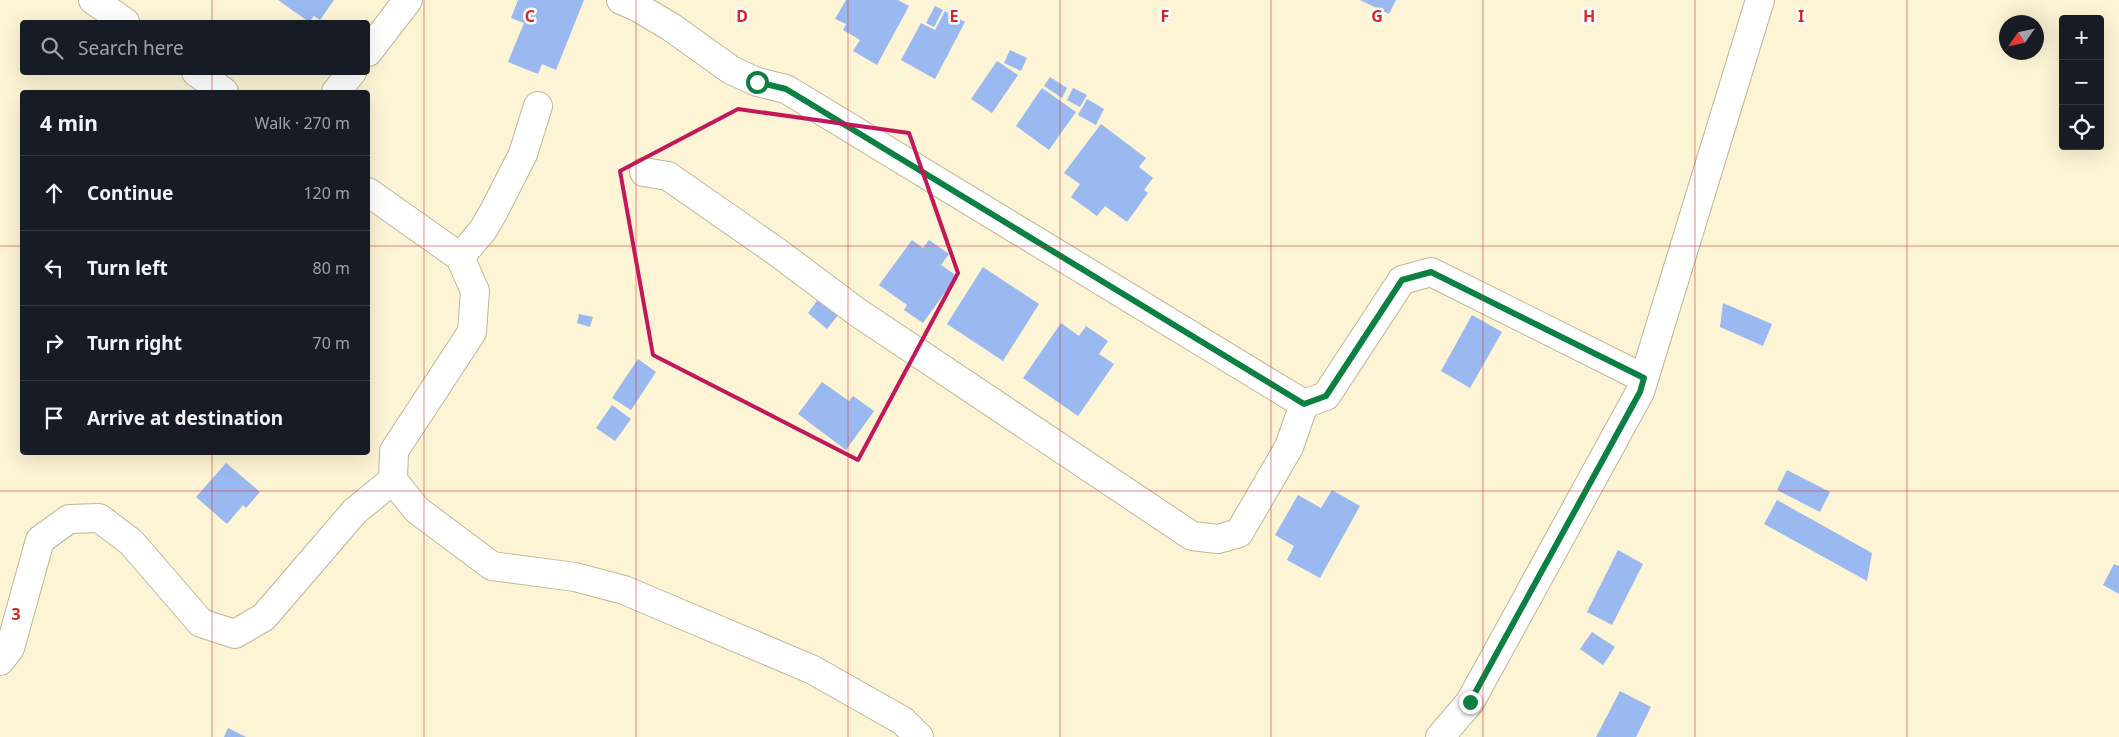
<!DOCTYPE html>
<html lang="en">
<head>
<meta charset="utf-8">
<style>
	body { margin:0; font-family:"Noto Sans",sans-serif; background:#20242c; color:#f1f3f6 }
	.controls { position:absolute; right:15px; top:15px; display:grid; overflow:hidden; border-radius:5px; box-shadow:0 5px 20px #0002 }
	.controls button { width:45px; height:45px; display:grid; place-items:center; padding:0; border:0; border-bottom:1px solid #363941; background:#171b24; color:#f1f3f6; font:25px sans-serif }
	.compass { position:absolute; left:1999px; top:15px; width:45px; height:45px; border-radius:50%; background:#171b24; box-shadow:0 5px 20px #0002; rotate:236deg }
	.stop { position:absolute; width:15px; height:15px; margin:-11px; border:4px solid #0b8043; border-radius:50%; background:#fff }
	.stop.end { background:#0b8043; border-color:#fff; box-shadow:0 1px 5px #0008 }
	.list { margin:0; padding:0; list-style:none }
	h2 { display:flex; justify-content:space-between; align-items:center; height:65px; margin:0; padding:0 20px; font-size:21px }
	h2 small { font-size:16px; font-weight:400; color:#9ea1a6 }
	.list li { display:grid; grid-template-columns:32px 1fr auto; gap:15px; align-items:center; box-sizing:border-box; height:75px; padding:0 20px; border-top:1px solid #363941 }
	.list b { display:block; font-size:19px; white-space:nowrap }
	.list em { font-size:16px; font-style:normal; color:#9ea1a6 }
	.icon { flex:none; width:28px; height:28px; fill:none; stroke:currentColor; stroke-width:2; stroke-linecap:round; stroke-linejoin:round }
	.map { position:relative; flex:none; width:2119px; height:737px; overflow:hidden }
	.search { position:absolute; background:#171b24; box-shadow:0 5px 20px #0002; left:20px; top:20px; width:350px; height:55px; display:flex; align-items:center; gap:12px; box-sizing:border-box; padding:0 18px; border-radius:5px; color:#9ea1a6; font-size:19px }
	.panel { position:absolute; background:#171b24; box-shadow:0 5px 20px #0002; left:20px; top:90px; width:350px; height:365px; border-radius:5px }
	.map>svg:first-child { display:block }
	.building { fill:#99b9f0 }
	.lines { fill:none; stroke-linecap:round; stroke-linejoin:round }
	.street-casing { stroke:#beb698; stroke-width:30 }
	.street { stroke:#fff; stroke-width:28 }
	.route { stroke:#0b8043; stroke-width:6 }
	.marked { fill:none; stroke:#c2185b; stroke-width:4; stroke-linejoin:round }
	.grid { fill:none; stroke:#d62828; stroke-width:1; stroke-opacity:0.55 }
	.grid-label { font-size:16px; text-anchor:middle; font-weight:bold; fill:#d62828; stroke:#fff; stroke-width:5; stroke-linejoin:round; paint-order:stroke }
</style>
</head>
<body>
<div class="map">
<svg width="2119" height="737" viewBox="0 0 2119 737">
	<rect width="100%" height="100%" fill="#fcf4d4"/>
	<g class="building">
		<path d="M 278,0 L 334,0 L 320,20 L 314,16 L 309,22 Z"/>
		<path d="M 518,0 L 584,0 L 556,70 L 542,64 L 538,74 L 508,62 L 524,23 L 511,18 Z"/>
		<path d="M 846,0 L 898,0 L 909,6 L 877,65 L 853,51 L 860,40 L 843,30 L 846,24 L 835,19 Z"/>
		<path d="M 1360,0 L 1396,0 L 1389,14 Z"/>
		<path d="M 935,6 L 943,10 L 934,27 L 926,23 Z"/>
		<path d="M 945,11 L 965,22 L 935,79 L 901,60 L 921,23 L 935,30 Z"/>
		<path d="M 1010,50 L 1027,58 L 1021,71 L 1004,63 Z"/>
		<path d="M 997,61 L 1018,75 L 992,113 L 971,99 Z"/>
		<path d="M 1050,77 L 1067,88 L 1062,98 L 1044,86 Z"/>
		<path d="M 1042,88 L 1076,112 L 1049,150 L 1016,126 Z"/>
		<path d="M 1073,88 L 1087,95 L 1080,107 L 1067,100 Z"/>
		<path d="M 1087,99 L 1104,109 L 1096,125 L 1078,115 Z"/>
		<path d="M 1101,124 L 1146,158 L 1139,167 L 1153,178 L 1144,190 L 1148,193 L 1127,222 L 1105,206 L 1097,216 L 1071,197 L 1080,184 L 1064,173 Z"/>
		<path d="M 912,240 L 923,248 L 929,240 L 949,254 L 941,265 L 957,276 L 923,323 L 904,310 L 907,305 L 879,285 Z"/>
		<path d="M 983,267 L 1039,304 L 1003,361 L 947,324 Z"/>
		<path d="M 822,294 L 842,310 L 827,329 L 808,313 Z"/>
		<path d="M 1723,303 L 1772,324 L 1763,346 L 1720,327 Z"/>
		<path d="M 579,314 L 593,317 L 590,327 L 577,323 Z"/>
		<path d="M 1472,315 L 1502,332 L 1470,388 L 1441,371 Z"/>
		<path d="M 1061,323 L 1079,336 L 1086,326 L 1108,341 L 1099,354 L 1114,364 L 1078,416 L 1023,378 Z"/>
		<path d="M 638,359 L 656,372 L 631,410 L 612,398 Z"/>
		<path d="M 822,382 L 849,401 L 853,396 L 874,411 L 846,450 L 798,414 Z"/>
		<path d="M 612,405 L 631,419 L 615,441 L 596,428 Z"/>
		<path d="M 226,463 L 260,492 L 246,508 L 243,505 L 227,524 L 196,497 Z"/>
		<path d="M 1787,470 L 1830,492 L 1820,512 L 1777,490 Z"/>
		<path d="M 1332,490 L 1360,506 L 1320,578 L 1287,560 L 1294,546 L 1275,535 L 1298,495 L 1321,508 Z"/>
		<path d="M 1777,500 L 1872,553 L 1867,581 L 1764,524 Z"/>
		<path d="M 1618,550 L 1643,564 L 1612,625 L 1587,612 Z"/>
		<path d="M 2114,564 L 2119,566 L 2119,594 L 2103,585 Z"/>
		<path d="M 1592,632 L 1615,647 L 1603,665 L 1580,649 Z"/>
		<path d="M 1620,691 L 1651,707 L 1636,737 L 1596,737 Z"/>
		<path d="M 228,728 L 246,737 L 224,737 Z"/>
	</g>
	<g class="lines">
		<defs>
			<g id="street">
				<path d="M 93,0 L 125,22"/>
				<path d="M 621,0 L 637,7 L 671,27 L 731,70 L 757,82 L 786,89 L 1304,404 L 1326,396 L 1402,280 L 1431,272 L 1643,378"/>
				<path d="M 368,52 L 408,0"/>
				<path d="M 196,72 L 224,92"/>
				<path d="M 336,92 L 352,72"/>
				<path d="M 644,172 L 668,176 L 777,252 L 857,312 L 1192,536 L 1218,539 L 1239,533 L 1289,447 L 1304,404"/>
				<path d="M 368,192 L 460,257 L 475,291 L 472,332 L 394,451 L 393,480 L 417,510 L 492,566 L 575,577 L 624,590 L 813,670 L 903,721 L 919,737"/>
				<path d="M 460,257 L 483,230 L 494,211 L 523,154 L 538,106"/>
				<path d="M 0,661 L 10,648 L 40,540 L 69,519 L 99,518 L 131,542 L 201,623 L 235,634 L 264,617 L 355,511 L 393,480"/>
				<path d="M 1440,737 L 1470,702 L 1640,392 L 1760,0"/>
			</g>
		</defs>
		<use href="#street" class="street-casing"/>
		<use href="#street" class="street"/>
	</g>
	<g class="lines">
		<path class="route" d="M 757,82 L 786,89 L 1304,404 L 1326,396 L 1402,280 L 1431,272 L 1644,378 L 1640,392 L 1470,702"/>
	</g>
	<path class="marked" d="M 738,109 L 909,133 L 958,273 L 858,460 L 653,355 L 620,171 Z"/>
	<path class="grid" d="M 212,0 L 212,22M 424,0 L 424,737M 636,0 L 636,737M 848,0 L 848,737M 1060,0 L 1060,737M 1271,0 L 1271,737M 1483,0 L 1483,737M 1695,0 L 1695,737M 1907,0 L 1907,737M 212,72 L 212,92M 0,246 L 22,246M 368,246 L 2119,246M 212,452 L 212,737M 0,491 L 2119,491"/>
	<g class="grid-label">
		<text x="530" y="22">C</text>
		<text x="742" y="22">D</text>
		<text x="954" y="22">E</text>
		<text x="1165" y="22">F</text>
		<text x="1377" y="22">G</text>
		<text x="1589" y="22">H</text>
		<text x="1801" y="22">I</text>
		<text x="16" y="620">3</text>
	</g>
</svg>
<div class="controls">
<button>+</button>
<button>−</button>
<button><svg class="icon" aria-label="locate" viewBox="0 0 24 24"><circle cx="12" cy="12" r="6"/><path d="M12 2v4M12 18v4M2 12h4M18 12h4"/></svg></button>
</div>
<svg class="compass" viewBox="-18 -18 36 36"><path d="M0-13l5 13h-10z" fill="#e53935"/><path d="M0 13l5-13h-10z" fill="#9ea1a6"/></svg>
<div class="stop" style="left:757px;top:82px"></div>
<div class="stop end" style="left:1470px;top:702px"></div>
<div class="search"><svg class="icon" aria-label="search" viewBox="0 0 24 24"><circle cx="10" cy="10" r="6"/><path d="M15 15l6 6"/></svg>Search here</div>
<section class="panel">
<h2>4 min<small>Walk · 270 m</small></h2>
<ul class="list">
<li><svg class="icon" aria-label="ahead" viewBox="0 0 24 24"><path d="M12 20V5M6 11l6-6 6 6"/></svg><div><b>Continue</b></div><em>120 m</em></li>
<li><svg class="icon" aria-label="left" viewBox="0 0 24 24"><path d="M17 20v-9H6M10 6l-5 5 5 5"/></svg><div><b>Turn left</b></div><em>80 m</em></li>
<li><svg class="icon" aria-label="right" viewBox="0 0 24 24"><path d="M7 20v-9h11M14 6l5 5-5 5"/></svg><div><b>Turn right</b></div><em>70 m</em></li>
<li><svg class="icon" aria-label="arrive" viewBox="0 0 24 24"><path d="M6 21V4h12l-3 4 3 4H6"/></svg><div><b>Arrive at destination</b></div></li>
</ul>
</section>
</div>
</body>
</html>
